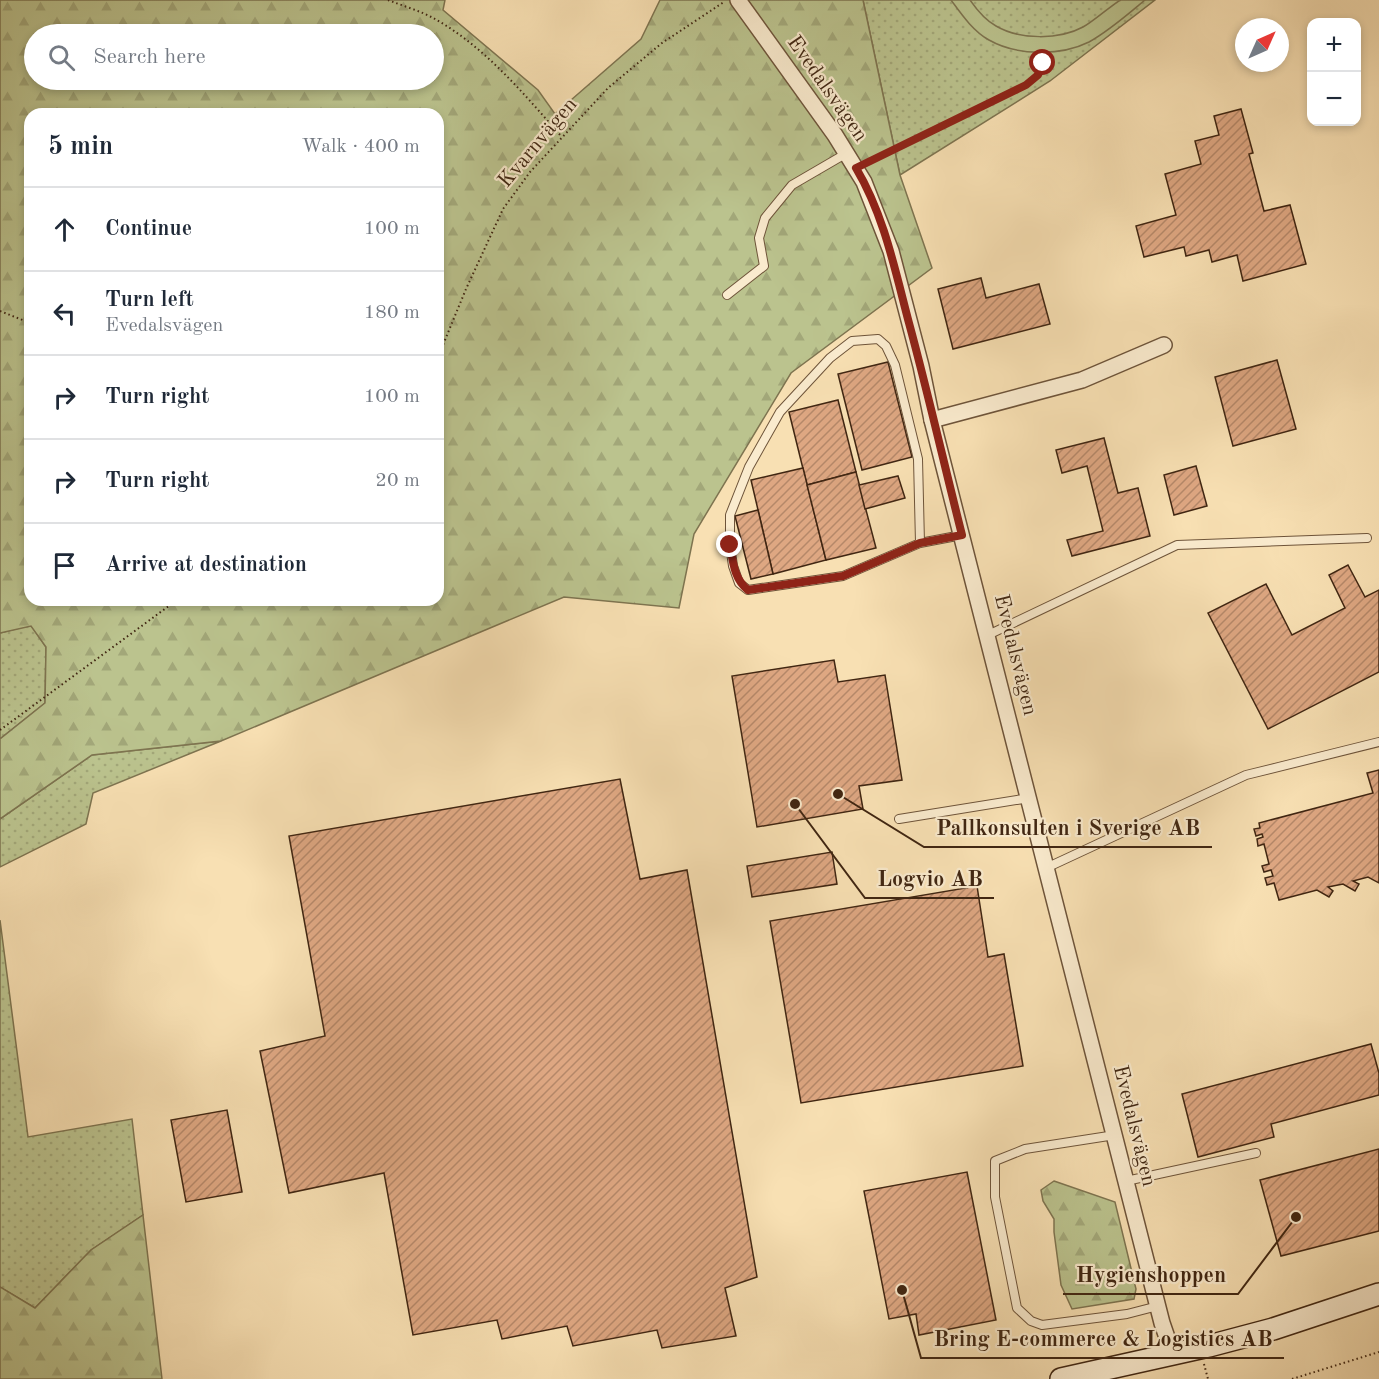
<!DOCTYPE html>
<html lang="en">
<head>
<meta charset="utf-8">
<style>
	body { margin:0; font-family:"Old Standard TT",serif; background:#f2f2f3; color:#1f2937 }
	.controls { position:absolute; right:18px; top:18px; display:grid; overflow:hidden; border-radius:12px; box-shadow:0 3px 9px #0003 }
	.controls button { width:54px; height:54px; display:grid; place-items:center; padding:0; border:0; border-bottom:2px solid #e0e1e3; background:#fff; color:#1f2937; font:30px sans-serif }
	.compass { position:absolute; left:1235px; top:18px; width:54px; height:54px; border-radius:50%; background:#fff; box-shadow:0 3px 9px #0003; rotate:45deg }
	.stop { position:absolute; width:18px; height:18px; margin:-14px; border:4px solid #8f2418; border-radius:50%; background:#fff }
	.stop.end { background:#8f2418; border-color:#fff; box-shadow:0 2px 6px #0008 }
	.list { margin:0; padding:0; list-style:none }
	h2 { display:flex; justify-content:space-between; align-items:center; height:78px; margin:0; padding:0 24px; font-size:26px }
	h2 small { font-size:20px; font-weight:400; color:#747a83 }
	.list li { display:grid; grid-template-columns:39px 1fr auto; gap:18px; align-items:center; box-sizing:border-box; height:84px; padding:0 24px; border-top:2px solid #e0e1e3 }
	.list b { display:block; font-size:22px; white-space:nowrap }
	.list p { margin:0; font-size:20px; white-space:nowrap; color:#747a83 }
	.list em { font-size:20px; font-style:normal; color:#747a83 }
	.icon { flex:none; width:33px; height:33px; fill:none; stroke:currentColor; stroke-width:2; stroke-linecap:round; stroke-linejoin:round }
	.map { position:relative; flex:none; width:1379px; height:1379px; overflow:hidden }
	.search { position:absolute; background:#fff; box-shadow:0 3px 9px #0003; left:24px; top:24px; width:420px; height:66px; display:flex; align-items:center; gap:15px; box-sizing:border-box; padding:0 21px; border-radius:33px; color:#747a83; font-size:22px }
	.panel { position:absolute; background:#fff; box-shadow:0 3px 9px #0003; left:24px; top:108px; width:420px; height:498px; border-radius:18px }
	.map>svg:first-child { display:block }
	.grass { fill:url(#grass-dots); stroke:#7e7450; stroke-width:1.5 }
	.forest { fill:url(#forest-firs); stroke:#7e7450; stroke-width:1.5; fill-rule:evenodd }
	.pitch { fill:#bbc38e; stroke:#7e7450; stroke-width:1.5 }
	.building { fill:url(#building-hatch); stroke:#402612; stroke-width:1.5 }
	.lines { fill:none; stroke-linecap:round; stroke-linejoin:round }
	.lane-casing { stroke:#6e543a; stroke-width:10 }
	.street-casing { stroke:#6e543a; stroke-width:18 }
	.secondary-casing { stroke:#402612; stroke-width:24 }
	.path { stroke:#402612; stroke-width:2; stroke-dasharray:1.5 3; stroke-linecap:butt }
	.lane { stroke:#faebce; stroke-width:8 }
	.street { stroke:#faebce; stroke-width:15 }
	.secondary { stroke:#faebce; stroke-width:21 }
	.route { stroke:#8f2418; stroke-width:8 }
	.labels { text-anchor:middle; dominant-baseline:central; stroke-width:4.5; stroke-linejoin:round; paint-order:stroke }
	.street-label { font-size:21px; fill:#402612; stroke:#faebce }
	.leader { fill:none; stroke:#402612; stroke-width:2 }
	.callout-dot { fill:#402612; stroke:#faebce; stroke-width:2 }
	.callout-label { font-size:22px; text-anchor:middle; font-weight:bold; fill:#402612; stroke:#faebce; stroke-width:4.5; stroke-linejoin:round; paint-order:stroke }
</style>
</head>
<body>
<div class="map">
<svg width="1379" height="1379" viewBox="0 0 1379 1379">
	<defs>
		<pattern id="grass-dots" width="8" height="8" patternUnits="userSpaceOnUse" patternTransform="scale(1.5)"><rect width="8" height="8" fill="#bbc38e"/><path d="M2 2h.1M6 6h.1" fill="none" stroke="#a2a779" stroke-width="1.8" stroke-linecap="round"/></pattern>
		<pattern id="forest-firs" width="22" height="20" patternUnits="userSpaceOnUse" patternTransform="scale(1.5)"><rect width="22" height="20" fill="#bbc38e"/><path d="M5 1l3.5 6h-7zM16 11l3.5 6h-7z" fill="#a2a779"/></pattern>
		<pattern id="building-hatch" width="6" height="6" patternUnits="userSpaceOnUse" patternTransform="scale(1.5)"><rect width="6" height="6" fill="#dea782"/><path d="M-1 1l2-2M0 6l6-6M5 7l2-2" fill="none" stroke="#b58869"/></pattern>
	</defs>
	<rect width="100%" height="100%" fill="#f8e0b3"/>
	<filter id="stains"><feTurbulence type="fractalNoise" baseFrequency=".00333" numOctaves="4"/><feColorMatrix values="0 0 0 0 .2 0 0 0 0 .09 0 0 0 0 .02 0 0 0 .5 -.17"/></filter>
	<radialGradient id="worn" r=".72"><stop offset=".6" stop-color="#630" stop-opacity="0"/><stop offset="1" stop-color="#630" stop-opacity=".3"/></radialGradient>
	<g class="grass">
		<path d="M 863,0 L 1155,0 L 1050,81 L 900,175 Z"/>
		<path d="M 31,625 L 46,647 L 45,703 L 0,739 L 0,633 Z"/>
		<path d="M 221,741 L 93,793 L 86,824 L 0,867 L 0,819 L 92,755 Z"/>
		<path d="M 0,920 L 28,1137 L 132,1119 L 143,1215 L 91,1250 L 35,1308 L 0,1287 Z"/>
	</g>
	<g class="forest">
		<path d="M 0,0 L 445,0 L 443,10 L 538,90 L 555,114 L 641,39 L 660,0 L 863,0 L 900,175 L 932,268 L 791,373 L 694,534 L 679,608 L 564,597 L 221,741 L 92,755 L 0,819 L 0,739 L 45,703 L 46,647 L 31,626 L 0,633 ZM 34,34 L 434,34 L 434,80 L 34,80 ZM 30,114 L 438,114 L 438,600 L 30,600 Z"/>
		<path d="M 1054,1181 L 1115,1202 L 1136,1289 L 1134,1299 L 1072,1309 L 1061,1285 L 1054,1232 L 1054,1219 L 1043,1201 L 1041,1190 Z"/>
		<path d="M 143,1215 L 162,1379 L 0,1379 L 0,1287 L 35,1308 L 91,1250 Z"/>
	</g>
	<path class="pitch" d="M 951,0 L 970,0 C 977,10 985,20 996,26 C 1020,40 1059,40 1083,27 C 1093,22 1115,2 1121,0 C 1127,0 1138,0 1145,0 C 1127,15 1109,31 1089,42 C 1061,56 1017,56 989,40 C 973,31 962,15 951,0 Z"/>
	<g class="building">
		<path d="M 1241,109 L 1253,153 L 1249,154 L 1264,211 L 1290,205 L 1306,264 L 1243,281 L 1237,255 L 1212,262 L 1209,250 L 1186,256 L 1184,247 L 1144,257 L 1136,226 L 1176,215 L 1165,174 L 1201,164 L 1195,141 L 1219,135 L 1214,116 Z"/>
		<path d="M 981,278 L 986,298 L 1039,284 L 1050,324 L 953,349 L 938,289 Z"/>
		<path d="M 1277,360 L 1296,429 L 1233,446 L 1215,377 Z"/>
		<path d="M 888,362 L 912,457 L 862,470 L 838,374 Z"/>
		<path d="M 838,400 L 856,472 L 807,485 L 789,412 Z"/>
		<path d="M 1104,438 L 1118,493 L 1138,488 L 1150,536 L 1072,556 L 1067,540 L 1103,531 L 1087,466 L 1062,473 L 1056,450 Z"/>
		<path d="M 1196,466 L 1207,506 L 1174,515 L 1164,475 Z"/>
		<path d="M 803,468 L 826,560 L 773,574 L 751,480 Z"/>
		<path d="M 856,472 L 876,548 L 826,560 L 807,485 Z"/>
		<path d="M 898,476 L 905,498 L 865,509 L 859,485 Z"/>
		<path d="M 758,510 L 773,574 L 751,579 L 735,516 Z"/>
		<path d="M 1348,565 L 1365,597 L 1379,590 L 1379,672 L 1268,729 L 1208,613 L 1266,584 L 1292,635 L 1345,608 L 1329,575 Z"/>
		<path d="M 834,660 L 838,682 L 885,675 L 902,780 L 859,786 L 863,809 L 757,827 L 732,676 Z"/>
		<path d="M 1379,770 L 1379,883 L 1368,877 L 1353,881 L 1359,884 L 1355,891 L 1343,884 L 1328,887 L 1333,891 L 1329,897 L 1317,890 L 1279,900 L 1274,883 L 1267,885 L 1265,878 L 1273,876 L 1271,870 L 1264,872 L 1262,866 L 1269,864 L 1264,844 L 1258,846 L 1257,839 L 1263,837 L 1262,834 L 1256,836 L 1254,829 L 1260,828 L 1259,823 L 1373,793 L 1367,773 Z"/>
		<path d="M 620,779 L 640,879 L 687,870 L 757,1277 L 725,1288 L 736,1336 L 662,1348 L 657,1330 L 573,1346 L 567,1326 L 502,1339 L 497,1320 L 413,1335 L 384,1173 L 289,1193 L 260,1051 L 325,1036 L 289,836 Z"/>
		<path d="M 832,852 L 837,884 L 752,897 L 747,866 Z"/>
		<path d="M 977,886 L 988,957 L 1004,954 L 1023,1066 L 801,1103 L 770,921 Z"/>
		<path d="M 1371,1044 L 1379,1073 L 1379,1095 L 1271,1124 L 1274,1137 L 1198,1157 L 1182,1094 Z"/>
		<path d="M 227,1110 L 242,1192 L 186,1202 L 171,1120 Z"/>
		<path d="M 1379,1149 L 1379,1231 L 1281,1256 L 1260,1180 Z"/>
		<path d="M 967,1172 L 996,1320 L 919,1335 L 916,1314 L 889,1319 L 864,1191 Z"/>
	</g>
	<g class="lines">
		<defs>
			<g id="lane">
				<path d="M 727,295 L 764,266 L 759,238 L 765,218 L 792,185 L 847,153"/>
				<path d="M 920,543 L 918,459 L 895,365 L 886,346 L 878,339 L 852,341 L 830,358 L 780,412 L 749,467 L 730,515 L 730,545 L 733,566 L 739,583 L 748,590 L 843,576 L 920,543 L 962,535"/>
				<path d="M 988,635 L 1177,545 L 1367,538"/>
				<path d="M 899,819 L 1029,798"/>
				<path d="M 1046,868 L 1246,775 L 1379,742"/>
				<path d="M 1115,1135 L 1025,1149 L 995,1161 L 995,1197 L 1017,1308 L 1031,1321 L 1042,1325 L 1127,1314 L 1158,1306"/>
				<path d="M 1126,1181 L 1256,1153"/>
			</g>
			<g id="street">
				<path d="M 738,0 L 835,135 L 864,182 L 891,251 L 921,366 L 932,420 L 1162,1323 L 1173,1355"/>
				<path d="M 932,420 L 1082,380 L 1164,345"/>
			</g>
			<path id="secondary" d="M 1061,1379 L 1209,1346 L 1273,1329 L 1379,1294"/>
		</defs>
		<use href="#lane" class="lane-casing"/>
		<use href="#street" class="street-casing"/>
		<use href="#secondary" class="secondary-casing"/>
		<g class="path">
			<path d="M 388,0 C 403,6 421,11 435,19 C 485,47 524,94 561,136"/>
			<path d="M 869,162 L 1026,85 L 1038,75 L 1044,55"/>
			<path d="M 0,311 L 30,323"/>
			<path d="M 438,357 L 466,289 L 503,209 L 530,172 L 608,88 L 662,43 L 724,2"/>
			<path d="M 0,730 L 177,600"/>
			<path d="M 1204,1364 L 1208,1379"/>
			<path d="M 1292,1379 L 1379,1352"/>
		</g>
		<use href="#lane" class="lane"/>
		<use href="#street" class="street"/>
		<use href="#secondary" class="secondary"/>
	</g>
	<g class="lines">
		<path class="route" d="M 730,545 C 733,562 734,579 748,590 L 843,576 L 920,543 L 962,535 C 944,464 928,393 909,323 C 895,270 884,215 856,168 L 1026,85 L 1038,75 L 1043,63"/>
	</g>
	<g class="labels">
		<g class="street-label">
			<text transform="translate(827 89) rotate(55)">Evedalsvägen</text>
			<text transform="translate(538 143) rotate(-50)">Kvarnvägen</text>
			<text transform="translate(1015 655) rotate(76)">Evedalsvägen</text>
			<text transform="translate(1134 1126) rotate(76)">Evedalsvägen</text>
		</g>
	</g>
	<path class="leader" d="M838 794L924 847H1212M795 804L865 898H994M1296 1217L1238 1294H1063M902 1290L921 1358H1284"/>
	<g class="callout-dot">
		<circle cx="838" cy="794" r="6"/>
		<circle cx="795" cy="804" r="6"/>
		<circle cx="1296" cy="1217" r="6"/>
		<circle cx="902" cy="1290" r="6"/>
	</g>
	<g class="callout-label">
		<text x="1068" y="835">Pallkonsulten i Sverige AB</text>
		<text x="930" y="886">Logvio AB</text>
		<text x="1151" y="1282">Hygienshoppen</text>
		<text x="1103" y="1346">Bring E-commerce &amp; Logistics AB</text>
	</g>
	<rect width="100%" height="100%" filter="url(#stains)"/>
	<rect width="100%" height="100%" fill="url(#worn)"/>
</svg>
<div class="controls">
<button>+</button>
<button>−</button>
</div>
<svg class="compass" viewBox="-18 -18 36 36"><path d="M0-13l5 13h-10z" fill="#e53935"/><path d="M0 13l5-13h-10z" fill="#747a83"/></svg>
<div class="stop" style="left:1043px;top:63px"></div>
<div class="stop end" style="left:730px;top:545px"></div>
<div class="search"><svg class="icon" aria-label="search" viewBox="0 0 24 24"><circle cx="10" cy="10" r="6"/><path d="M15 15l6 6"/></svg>Search here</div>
<section class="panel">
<h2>5 min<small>Walk · 400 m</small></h2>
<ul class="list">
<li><svg class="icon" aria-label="ahead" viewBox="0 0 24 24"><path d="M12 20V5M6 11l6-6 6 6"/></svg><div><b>Continue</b></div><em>100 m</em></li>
<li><svg class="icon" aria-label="left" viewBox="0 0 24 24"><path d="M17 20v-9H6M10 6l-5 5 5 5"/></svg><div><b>Turn left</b><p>Evedalsvägen</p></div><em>180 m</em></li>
<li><svg class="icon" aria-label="right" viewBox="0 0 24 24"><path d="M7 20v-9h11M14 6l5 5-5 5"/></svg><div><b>Turn right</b></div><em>100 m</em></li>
<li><svg class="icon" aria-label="right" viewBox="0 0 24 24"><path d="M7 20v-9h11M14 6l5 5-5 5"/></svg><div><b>Turn right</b></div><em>20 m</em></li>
<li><svg class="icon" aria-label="arrive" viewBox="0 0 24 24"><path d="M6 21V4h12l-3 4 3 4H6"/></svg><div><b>Arrive at destination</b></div></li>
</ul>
</section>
</div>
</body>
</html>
